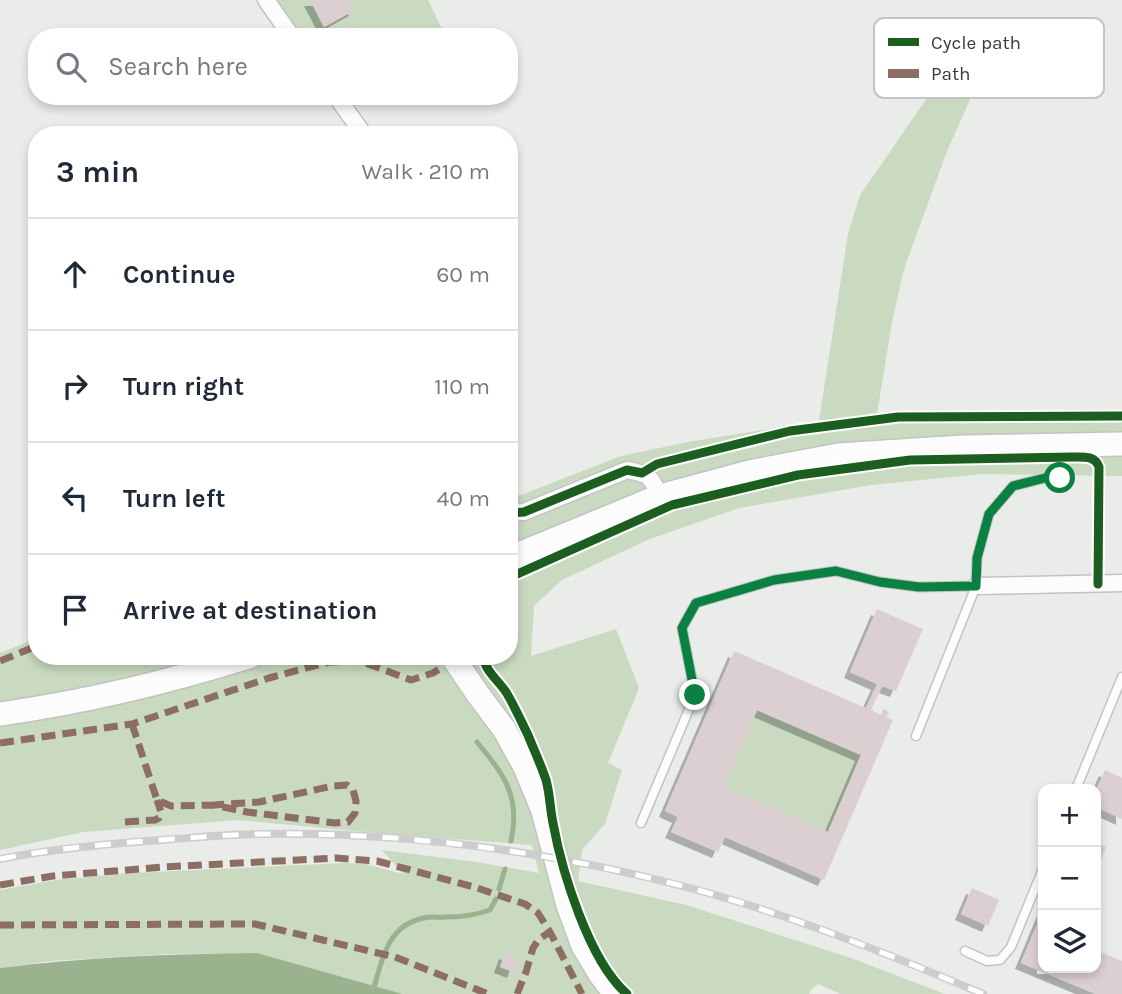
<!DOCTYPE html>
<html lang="en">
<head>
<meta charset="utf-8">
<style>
	body { margin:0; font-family:Karla,sans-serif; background:#f2f2f3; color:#1f2937 }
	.controls { position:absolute; right:21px; bottom:21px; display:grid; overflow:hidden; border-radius:14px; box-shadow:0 4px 10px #0003 }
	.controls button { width:63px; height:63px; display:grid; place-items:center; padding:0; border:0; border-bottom:2px solid #e0e1e3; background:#fff; color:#1f2937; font:35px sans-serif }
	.stop { position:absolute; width:21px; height:21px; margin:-16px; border:5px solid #0b8043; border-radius:50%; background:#fff }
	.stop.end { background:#0b8043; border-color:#fff; box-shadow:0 2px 7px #0008 }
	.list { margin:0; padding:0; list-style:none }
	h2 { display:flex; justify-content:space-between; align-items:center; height:91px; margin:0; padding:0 28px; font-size:30px }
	h2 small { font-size:23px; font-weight:400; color:#747a83 }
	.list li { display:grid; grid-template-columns:46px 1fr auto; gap:21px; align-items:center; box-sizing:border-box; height:112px; padding:0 28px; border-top:2px solid #e0e1e3 }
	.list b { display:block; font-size:26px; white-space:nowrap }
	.list em { font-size:23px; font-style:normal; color:#747a83 }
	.icon { flex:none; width:38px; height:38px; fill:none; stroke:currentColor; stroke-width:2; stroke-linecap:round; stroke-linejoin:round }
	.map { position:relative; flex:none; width:1122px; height:994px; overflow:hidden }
	.search { position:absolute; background:#fff; box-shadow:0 4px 10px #0003; left:28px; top:28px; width:490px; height:77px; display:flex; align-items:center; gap:18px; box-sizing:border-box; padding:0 24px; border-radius:28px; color:#747a83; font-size:26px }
	.panel { position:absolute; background:#fff; box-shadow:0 4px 10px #0003; left:28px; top:126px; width:490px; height:539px; border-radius:28px }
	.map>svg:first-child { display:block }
	.green { fill:#c9dac0 }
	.water { fill:#9ab38e }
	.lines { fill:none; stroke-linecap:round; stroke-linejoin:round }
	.stream { stroke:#9ab38e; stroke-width:5 }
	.building { fill:#dccfd1; fill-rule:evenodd; filter:url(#shadow) }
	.service-casing { stroke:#c1c4c0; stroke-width:11 }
	.minor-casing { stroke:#c1c4c0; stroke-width:19 }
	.secondary-casing { stroke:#c1c4c0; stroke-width:26 }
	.service { stroke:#fcfcfc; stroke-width:8 }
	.minor { stroke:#fcfcfc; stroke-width:16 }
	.secondary { stroke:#fcfcfc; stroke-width:23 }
	.rail-casing { stroke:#cdcdcd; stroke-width:8 }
	.rail { stroke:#fff; stroke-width:5; stroke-dasharray:16; stroke-linecap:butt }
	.quiet { stroke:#8d6e63; stroke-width:7; stroke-dasharray:14 7; stroke-linecap:butt }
	.cycleway-casing { stroke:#fff; stroke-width:13 }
	.cycleway { stroke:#1b5e20; stroke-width:9 }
	.route { stroke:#0b8043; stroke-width:9 }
	.key { fill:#fff; stroke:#c4c4c3; stroke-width:2 }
	.key-label { font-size:19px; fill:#393b38 }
</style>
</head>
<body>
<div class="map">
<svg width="1122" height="994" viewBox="0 0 1122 994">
	<defs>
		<filter id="shadow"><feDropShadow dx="-6" dy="6" stdDeviation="0" flood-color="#0004"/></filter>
	</defs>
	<rect width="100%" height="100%" fill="#e9ece8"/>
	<g class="green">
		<path d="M 275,0 L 428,0 L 446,37 L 302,37 L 282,12 Z"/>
		<path d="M 965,43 L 991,53 L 947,151 L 904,269 L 892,322 L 877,414 L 901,412 L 1122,410 L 1122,476 L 982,474 L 871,485 L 739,508 L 650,539 L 562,580 L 534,606 L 531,656 L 616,629 L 639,688 L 608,763 L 622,770 L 605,824 L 582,850 L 578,881 L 686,905 L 851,958 L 945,994 L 841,994 L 818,984 L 811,989 L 809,994 L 403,994 L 257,953 L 168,954 L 51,961 L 0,968 L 0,890 L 56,880 L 131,873 L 345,863 L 366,864 L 403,874 L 382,850 L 476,862 L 539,873 L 532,845 L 378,833 L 238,820 L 83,832 L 0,850 L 0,653 L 37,638 L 37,656 L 509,656 L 509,495 L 521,495 L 621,456 L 688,442 L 819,421 L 848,234 L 860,195 Z"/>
		<path d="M 757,710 L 861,755 L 828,832 L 724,787 Z"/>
	</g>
	<path class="water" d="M 257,953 L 403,994 L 0,994 L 0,968 C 85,957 171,954 257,953 Z"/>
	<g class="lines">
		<g class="stream">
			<path d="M 477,742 C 504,775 521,796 511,841"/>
			<path d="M 499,889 L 505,869"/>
			<path d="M 372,994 C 382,962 386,925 424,918 C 431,916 439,918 446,917 C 461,917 476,915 490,910 L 496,899"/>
		</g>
	</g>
	<g class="building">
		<path d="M 310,0 L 349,0 L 355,10 L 324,27 Z"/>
		<path d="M 352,24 L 360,37 L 335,37 L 334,35 Z"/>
		<path d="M 877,609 L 923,629 L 896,691 L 882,686 L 871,710 L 881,715 L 883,709 L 889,712 L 886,717 L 893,720 L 824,880 L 725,837 L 718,852 L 671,832 L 678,817 L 665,811 L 734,651 L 866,708 L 877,684 L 850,672 ZM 757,710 L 861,755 L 828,832 L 724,787 Z"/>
		<path d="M 1105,770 L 1122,778 L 1122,819 L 1096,807 L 1096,790 Z"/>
		<path d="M 1096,843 L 1106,847 L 1096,872 Z"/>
		<path d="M 972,888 L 999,900 L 988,926 L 961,914 Z"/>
		<path d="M 1043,910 L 1043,968 L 1096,968 L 1096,950 L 1122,961 L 1122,994 L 1096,994 L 1021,963 Z"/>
		<path d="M 505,953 L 518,959 L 513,972 L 500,967 Z"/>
	</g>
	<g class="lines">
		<defs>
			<g id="service">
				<path d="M 916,736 L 976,586 L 977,558 L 989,514 L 1013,486 L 1045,478 L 1060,478"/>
				<path d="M 1076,789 L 1122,677"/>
				<path d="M 641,823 L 695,695 L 682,628 L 696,603 L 774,580 L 836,571 L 880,582 L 919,587 L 976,586"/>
				<path d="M 965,951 L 987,961 L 1000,960 L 1011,947 L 1043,869"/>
			</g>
			<g id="minor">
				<path d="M 266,0 L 292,37"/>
				<path d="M 336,96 L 364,135"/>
				<path d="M 509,513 L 524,512 L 627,470 C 650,474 650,476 660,496"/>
				<path d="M 976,586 L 1122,583"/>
			</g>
			<g id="secondary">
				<path d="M 509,558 L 660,496 L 749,472 L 838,455 L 963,447 L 1122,444"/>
				<path d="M 452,656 L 477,693 L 504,729 L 525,767 L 543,811 L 568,905 L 583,946 L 600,974 L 615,994"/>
				<path d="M 0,714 C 85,702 169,682 251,656"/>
			</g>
		</defs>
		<use href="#service" class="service-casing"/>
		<use href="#minor" class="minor-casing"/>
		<use href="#secondary" class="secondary-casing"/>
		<use href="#service" class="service"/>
		<use href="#minor" class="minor"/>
		<use href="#secondary" class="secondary"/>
		<defs>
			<path id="rail" d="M 0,859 C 57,848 115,843 174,839 C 204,837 234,834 264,834 C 408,832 554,852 694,889 C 793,916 889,954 983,994"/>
		</defs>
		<use href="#rail" class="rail-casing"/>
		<use href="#rail" class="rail"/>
		<g class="quiet">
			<path d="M 0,661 L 37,646"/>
			<path d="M 132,724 L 157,800 L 171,806 L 214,805 L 247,812 L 335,823 L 348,822 L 355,813 L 356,801 L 353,790 L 347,785 L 333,786 L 259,802 L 214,805"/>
			<path d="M 0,743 L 132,724 L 269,678 L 329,662 L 360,661 L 411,680 L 433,673 L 444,666"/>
			<path d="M 125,822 L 155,820 L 159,818 L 161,812 L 157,800"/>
			<path d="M 0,885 L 53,876 L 164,867 L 336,858 L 377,861 L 474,887 L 525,904 L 538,913 L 550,932 L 582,994"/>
			<path d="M 0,925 L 255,924 L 395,957 L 488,994"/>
			<path d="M 517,994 L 526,972 L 533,948 L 539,939 L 550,932"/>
		</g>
		<defs>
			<g id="cycleway">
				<path d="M 509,513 L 524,512 L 627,470 L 642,473 L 657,464 L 790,431 L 898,417 L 1122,416"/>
				<path d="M 509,583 L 515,575 L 672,505 L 798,475 L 910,460 L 1072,457 C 1082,457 1095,455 1099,467 L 1098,584"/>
				<path d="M 483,656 C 485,671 498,680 506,692 C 514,705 521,721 528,735 C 534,750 541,765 546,780 C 550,794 550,809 553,823 C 562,872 589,961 627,994"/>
			</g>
		</defs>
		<use href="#cycleway" class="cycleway-casing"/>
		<use href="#cycleway" class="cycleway"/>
	</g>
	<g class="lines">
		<path class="route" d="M 695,695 L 682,628 L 696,603 L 774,580 L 836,571 L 880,582 L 919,587 L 976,586 L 977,558 L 989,514 L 1013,486 L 1045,478 L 1060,478"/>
	</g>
	<rect x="874" y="18" width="230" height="80" rx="10" class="key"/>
	<rect x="888" y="38" width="31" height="8" fill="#1b5e20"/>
	<rect x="888" y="69" width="31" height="9" fill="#8d6e63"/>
	<g class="key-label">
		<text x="931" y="49">Cycle path</text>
		<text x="931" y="80">Path</text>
	</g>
</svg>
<div class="controls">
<button>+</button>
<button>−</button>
<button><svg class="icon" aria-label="layers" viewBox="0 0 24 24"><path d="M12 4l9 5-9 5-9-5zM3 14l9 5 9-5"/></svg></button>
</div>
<div class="stop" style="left:1060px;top:478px"></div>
<div class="stop end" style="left:695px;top:695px"></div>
<div class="search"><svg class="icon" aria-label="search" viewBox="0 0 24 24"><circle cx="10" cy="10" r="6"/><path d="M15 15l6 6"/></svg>Search here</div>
<section class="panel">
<h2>3 min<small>Walk · 210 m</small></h2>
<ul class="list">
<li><svg class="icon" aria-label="ahead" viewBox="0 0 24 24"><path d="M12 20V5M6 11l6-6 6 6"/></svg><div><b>Continue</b></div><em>60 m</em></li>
<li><svg class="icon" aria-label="right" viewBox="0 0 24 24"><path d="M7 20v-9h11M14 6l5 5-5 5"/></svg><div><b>Turn right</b></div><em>110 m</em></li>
<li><svg class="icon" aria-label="left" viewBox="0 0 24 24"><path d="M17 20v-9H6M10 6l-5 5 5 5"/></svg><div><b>Turn left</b></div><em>40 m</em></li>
<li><svg class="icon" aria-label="arrive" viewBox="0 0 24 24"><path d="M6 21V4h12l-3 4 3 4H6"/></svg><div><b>Arrive at destination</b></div></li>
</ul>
</section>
</div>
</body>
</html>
